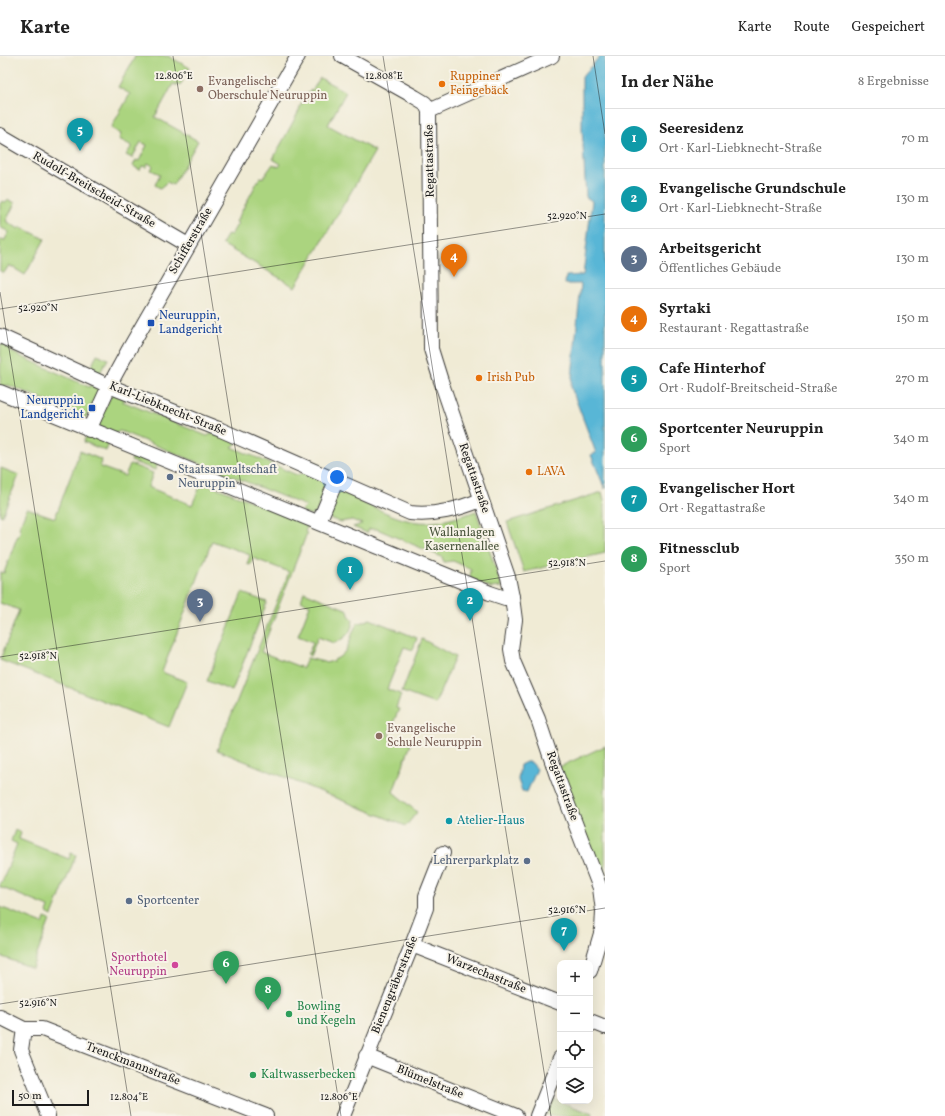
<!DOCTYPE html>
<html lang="de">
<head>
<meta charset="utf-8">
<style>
	body { margin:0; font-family:Vollkorn,serif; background:#f2f2f2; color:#222 }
	.controls { position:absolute; right:12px; bottom:12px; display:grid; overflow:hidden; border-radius:8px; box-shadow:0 4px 16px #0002 }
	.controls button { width:36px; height:36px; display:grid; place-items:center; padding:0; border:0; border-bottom:1px solid #e0e0e0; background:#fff; color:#222; font:20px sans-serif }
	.scale { position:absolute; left:12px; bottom:10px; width:77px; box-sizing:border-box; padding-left:4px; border:2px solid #1c1c1c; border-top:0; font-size:11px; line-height:14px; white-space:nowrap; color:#1c1c1c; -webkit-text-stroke:3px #f7f3e8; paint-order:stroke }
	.you { position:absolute; left:337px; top:421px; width:14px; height:14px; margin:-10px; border:3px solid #fff; border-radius:50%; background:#1a73e8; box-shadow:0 0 0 6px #1a73e833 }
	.badge { display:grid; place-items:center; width:26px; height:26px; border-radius:50%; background:#2563eb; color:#fff; font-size:13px; font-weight:700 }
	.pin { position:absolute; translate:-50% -33px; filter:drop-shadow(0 1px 2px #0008) }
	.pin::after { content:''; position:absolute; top:21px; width:14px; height:12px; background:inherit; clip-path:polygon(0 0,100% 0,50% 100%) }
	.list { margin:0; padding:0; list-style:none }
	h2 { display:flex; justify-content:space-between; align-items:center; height:52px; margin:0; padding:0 16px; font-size:17px }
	h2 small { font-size:13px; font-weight:400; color:#767676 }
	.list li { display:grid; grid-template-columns:26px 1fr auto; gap:12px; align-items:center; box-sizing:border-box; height:60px; padding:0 16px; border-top:1px solid #e0e0e0 }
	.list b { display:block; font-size:15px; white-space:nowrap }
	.list p { margin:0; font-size:13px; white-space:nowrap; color:#767676 }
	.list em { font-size:13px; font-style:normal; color:#767676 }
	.icon { flex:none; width:22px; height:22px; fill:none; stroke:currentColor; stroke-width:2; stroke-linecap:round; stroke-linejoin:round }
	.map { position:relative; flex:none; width:605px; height:1060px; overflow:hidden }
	header { display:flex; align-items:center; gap:24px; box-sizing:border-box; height:56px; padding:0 20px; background:#fff; border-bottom:1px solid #e0e0e0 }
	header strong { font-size:19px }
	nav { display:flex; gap:22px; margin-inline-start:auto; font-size:14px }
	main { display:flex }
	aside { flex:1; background:#fff }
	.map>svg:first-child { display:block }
	.green { fill:#abd47f; stroke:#64784e }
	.water { fill:#58b6d6; stroke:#3a6979 }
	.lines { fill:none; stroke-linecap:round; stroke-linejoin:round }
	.minor-casing { stroke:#3c3b38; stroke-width:16 }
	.minor { stroke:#fff; stroke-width:14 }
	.ticks { fill:none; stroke:#1c1c1c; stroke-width:1; stroke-opacity:0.45 }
	.food-dot { fill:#e8710a; stroke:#f7f3e8; stroke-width:1.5 }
	.education-dot { fill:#8d6e63; stroke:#f7f3e8; stroke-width:1.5 }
	.transit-dot { fill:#1a4fb4; stroke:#f7f3e8; stroke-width:1.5 }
	.service-dot { fill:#5c6f8a; stroke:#f7f3e8; stroke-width:1.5 }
	.culture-dot { fill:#0f9aa8; stroke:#f7f3e8; stroke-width:1.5 }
	.hotel-dot { fill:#d1479c; stroke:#f7f3e8; stroke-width:1.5 }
	.leisure-dot { fill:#2e9e5b; stroke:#f7f3e8; stroke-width:1.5 }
	.labels { text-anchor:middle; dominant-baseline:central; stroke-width:4; stroke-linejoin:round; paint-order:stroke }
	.food-label { font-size:12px; fill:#c56008; stroke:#f7f3e8; text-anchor:start }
	.education-label { font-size:12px; fill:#785e54; stroke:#f7f3e8; text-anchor:start }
	.street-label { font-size:12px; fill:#1c1c1c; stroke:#f7f3e8 }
	.transit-label { font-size:12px; fill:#164399; stroke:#f7f3e8; text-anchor:start }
	.service-label { font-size:12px; fill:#4e5e75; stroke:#f7f3e8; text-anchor:start }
	.park-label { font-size:12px; fill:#47533a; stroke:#f7f3e8 }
	.culture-label { font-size:12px; fill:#0d838f; stroke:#f7f3e8; text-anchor:start }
	.hotel-label { font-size:12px; fill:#b23c85; stroke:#f7f3e8; text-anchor:end }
	.leisure-label { font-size:12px; fill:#27864d; stroke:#f7f3e8; text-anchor:start }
	.ticks-label { font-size:10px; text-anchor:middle; fill:#1c1c1c; stroke:#f7f3e8; stroke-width:4; stroke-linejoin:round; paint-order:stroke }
</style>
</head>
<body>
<header>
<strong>Karte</strong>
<nav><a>Karte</a><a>Route</a><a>Gespeichert</a></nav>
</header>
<main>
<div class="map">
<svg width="605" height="1060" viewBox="0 0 605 1060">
	<rect width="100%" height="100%" fill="#f7f3e8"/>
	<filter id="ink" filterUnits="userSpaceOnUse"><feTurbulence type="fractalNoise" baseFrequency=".025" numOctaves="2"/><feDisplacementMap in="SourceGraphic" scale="8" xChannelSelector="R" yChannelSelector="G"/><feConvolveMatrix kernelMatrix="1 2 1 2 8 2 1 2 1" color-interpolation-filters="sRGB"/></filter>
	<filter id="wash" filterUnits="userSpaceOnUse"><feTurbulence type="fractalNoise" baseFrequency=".012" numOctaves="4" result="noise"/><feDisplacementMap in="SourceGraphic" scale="16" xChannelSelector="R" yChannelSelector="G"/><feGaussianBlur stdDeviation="0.9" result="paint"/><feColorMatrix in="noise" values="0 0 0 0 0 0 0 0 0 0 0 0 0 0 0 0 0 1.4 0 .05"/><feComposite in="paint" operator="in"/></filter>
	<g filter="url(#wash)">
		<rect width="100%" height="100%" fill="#f0ebd5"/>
		<g class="green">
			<path d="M 134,0 L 168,0 L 190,12 L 186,19 L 183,17 L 180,23 L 183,25 L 179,30 L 173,28 L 155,61 L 198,85 L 173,129 L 167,126 L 160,132 L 155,129 L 160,118 L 151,114 L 153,110 L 148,107 L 146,111 L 142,110 L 140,114 L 133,110 L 136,104 L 139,105 L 147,89 L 141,86 L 132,102 L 126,99 L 132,90 L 119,83 L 121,78 L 111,72 L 130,38 L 118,31 L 135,1 Z"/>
			<path d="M 320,22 L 346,36 L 328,69 L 375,95 L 295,231 L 222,188 L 228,178 L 231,179 L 238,167 L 236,166 L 260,121 L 263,122 L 273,108 L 279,111 L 281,108 L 273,103 L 300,53 L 299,52 L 310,34 L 312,35 Z"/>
			<path d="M 9,144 L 15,147 L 6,165 L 19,173 L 21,171 L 45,183 L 25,219 L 9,209 L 4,217 L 0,215 L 0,183 L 4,185 L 9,176 L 0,171 L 0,148 L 2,145 L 5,147 Z"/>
			<path d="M 1,285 L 16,291 L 9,295 L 89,331 L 96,326 L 100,332 L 83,367 L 70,362 L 77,357 L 8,329 L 0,331 Z"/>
			<path d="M 97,298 L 108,303 L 99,318 L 90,314 Z"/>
			<path d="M 113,336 L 129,341 L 122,345 L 207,380 L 215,376 L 237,387 L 232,391 L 297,419 L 307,416 L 328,428 L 316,457 L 310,459 L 301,455 L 306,450 L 120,375 L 113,378 L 98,371 L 98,366 Z"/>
			<path d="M 87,378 L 109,387 L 106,395 L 84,386 Z"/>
			<path d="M 80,395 L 102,404 L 100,411 L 125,420 L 130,408 L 153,417 L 148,431 L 192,449 L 202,426 L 308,467 L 305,476 L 307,477 L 261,596 L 303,612 L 307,602 L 324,606 L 325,607 L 334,605 L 334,604 C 352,596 348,580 358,567 L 364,566 L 370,563 L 417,582 L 413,594 L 404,591 L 387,633 L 401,638 L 396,652 L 399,653 L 388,679 L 411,688 L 393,736 L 417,756 L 406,770 L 217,694 L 289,516 L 253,502 L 250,509 L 247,508 L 250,499 L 212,485 L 162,616 L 187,626 L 169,671 L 0,604 L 19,554 L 0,547 L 0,518 L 1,516 L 4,517 L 17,481 L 18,481 L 21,473 L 19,472 L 27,452 L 55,462 Z"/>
			<path d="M 134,397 L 158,407 L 155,414 L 131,405 Z"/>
			<path d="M 1,412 L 19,419 L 2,460 L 0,459 Z"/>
			<path d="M 345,435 L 361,438 L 358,444 C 407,467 422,475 476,455 L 502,531 L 491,532 L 470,522 L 471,513 L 453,505 L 444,506 L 442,501 L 377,473 L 369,473 L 367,477 L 353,471 L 362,468 L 352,464 L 340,466 L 326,461 L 337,436 Z"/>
			<path d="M 602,436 L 605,448 L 605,497 L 524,516 L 507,466 Z"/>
			<path d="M 304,536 L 348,554 L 349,559 L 353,564 C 352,576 345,583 334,587 L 318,581 L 310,600 L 308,599 L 313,586 L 298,580 L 310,549 L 301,545 Z"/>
			<path d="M 242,537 L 267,546 L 232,635 L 207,625 Z"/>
			<path d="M 422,583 L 455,601 L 435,648 L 402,636 Z"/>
			<path d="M 605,690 L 605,831 L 555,713 Z"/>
			<path d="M 15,774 L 21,777 L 19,783 L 69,803 L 71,797 L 76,799 L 52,860 L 47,857 L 49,851 L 0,831 L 0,826 L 2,826 L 17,788 L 11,785 Z"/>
			<path d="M 0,851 L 43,868 L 45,862 L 50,864 L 32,912 L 0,900 Z"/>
			<path d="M 551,1042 L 592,1058 L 591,1060 L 550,1060 L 545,1058 Z"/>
		</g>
		<g class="water">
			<path d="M 600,0 L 605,0 L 605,433 L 591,399 L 596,397 L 571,331 L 581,228 L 565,228 L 566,220 L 583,219 L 592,145 L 586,141 L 582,72 L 582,21 Z"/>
			<path d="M 526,706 L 531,706 L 537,713 L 527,736 L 522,735 L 518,724 L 520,709 Z"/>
		</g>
	</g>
	<g filter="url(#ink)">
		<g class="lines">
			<defs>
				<g id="minor">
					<path d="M 342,0 L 415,41 L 425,47 L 429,55 L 431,293 L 441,325 L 508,521 L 512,541 L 515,564 L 511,593 L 513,605 L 538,663 L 557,720 L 600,832 L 603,855 L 602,874 L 590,915"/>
					<path d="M 429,55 L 552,0"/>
					<path d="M 0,79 L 188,189"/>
					<path d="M 0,280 L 109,330 L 221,374 L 410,457 C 435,460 458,453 481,444"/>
					<path d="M 0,336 L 490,537 L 505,542 L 512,541"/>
					<path d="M 89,374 L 109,330 L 128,295 L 298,0"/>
					<path d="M 319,466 L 336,425"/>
					<path d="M 412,889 L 560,947"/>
					<path d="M 0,961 L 24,973 L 42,973 L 266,1060"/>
					<path d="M 590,965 L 605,971"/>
					<path d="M 24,973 L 21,994 L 48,1060"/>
					<path d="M 366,1000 L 516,1060"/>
					<path d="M 343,1060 L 412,889 L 426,852 L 426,840 L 443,797"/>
					<path d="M 537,1060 L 560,1002"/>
				</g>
			</defs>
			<use href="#minor" class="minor-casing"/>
			<use href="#minor" class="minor"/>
		</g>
	</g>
	<path class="ticks" d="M 173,0 L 341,1060M 383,0 L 551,1060M 593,0 L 605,78M 0,236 L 131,1060M 0,253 L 605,158M 0,601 L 605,505M 0,948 L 605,852"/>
	<g class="food-dot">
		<circle cx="442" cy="28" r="4"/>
		<circle cx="479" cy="322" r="4"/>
		<circle cx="529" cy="416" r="4"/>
	</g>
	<g class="education-dot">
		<circle cx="200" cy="33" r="4"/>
		<circle cx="379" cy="680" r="4"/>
	</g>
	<g class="transit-dot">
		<rect x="147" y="263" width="8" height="8" rx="2"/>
		<rect x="88" y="348" width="8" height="8" rx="2"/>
	</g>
	<g class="service-dot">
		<circle cx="170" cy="421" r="4"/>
		<circle cx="527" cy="805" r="4"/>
		<circle cx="129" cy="845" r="4"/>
	</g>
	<circle class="culture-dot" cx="449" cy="765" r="4"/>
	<circle class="hotel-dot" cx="175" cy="909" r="4"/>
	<g class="leisure-dot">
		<circle cx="289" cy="958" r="4"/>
		<circle cx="253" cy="1019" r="4"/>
	</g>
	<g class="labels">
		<g class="food-label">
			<text x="450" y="21">Ruppiner<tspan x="450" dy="14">Feingebäck</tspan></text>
			<text x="487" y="322">Irish Pub</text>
			<text x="537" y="416">LAVA</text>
		</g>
		<g class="education-label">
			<text x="208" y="26">Evangelische<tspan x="208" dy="14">Oberschule Neuruppin</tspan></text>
			<text x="387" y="673">Evangelische<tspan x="387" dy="14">Schule Neuruppin</tspan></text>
		</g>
		<g class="street-label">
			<text transform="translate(430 105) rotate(-91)">Regattastraße</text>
			<text transform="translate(94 134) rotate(30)">Rudolf-Breitscheid-Straße</text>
			<text transform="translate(191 185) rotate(-60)">Schifferstraße</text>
			<text transform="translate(168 353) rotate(22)">Karl-Liebknecht-Straße</text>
			<text transform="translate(474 422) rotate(71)">Regattastraße</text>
			<text transform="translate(562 730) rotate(70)">Regattastraße</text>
			<text transform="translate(486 918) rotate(22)">Warzechastraße</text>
			<text transform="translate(395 929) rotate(-68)">Bienengräberstraße</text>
			<text transform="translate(133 1008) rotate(21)">Trenckmannstraße</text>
			<text transform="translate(430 1026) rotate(22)">Blümelstraße</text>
		</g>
		<g class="transit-label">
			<text x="159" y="260">Neuruppin,<tspan x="159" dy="14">Landgericht</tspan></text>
			<text x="84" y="345" text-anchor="end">Neuruppin<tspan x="84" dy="14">Landgericht</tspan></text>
		</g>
		<g class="service-label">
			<text x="178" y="414">Staatsanwaltschaft<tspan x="178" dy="14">Neuruppin</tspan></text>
			<text x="519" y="805" text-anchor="end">Lehrerparkplatz</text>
			<text x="137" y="845">Sportcenter</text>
		</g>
		<g class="park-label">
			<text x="462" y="477">Wallanlagen<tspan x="462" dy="14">Kasernenallee</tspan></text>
		</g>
		<g class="culture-label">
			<text x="457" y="765">Atelier-Haus</text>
		</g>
		<g class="hotel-label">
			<text x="167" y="902">Sporthotel<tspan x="167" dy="14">Neuruppin</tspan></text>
		</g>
		<g class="leisure-label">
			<text x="297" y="951">Bowling<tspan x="297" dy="14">und Kegeln</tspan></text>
			<text x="261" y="1019">Kaltwasserbecken</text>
		</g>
	</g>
	<g class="ticks-label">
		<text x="174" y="23">12.806°E</text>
		<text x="384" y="23">12.808°E</text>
		<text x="567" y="163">52.920°N</text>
		<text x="38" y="255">52.920°N</text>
		<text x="567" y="510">52.918°N</text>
		<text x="38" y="603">52.918°N</text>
		<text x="567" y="857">52.916°N</text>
		<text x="38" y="950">52.916°N</text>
		<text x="129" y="1044">12.804°E</text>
		<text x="339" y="1044">12.806°E</text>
	</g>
</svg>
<div class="controls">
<button>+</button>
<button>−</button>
<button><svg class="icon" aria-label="locate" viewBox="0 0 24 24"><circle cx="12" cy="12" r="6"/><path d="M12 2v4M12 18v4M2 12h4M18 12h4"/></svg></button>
<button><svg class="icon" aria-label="layers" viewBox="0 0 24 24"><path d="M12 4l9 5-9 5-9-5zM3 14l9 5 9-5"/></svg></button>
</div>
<div class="scale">50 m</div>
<div class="you"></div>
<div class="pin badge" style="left:350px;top:534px;background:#0f9aa8">1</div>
<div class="pin badge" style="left:470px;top:565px;background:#0f9aa8">2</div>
<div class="pin badge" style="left:200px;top:566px;background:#5c6f8a">3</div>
<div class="pin badge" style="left:454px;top:221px;background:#e8710a">4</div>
<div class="pin badge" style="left:80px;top:95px;background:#0f9aa8">5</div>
<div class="pin badge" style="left:226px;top:928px;background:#2e9e5b">6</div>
<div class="pin badge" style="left:564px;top:895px;background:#0f9aa8">7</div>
<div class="pin badge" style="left:268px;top:954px;background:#2e9e5b">8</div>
</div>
<aside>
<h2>In der Nähe<small>8 Ergebnisse</small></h2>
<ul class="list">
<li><span class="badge" style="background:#0f9aa8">1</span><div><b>Seeresidenz</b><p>Ort · Karl-Liebknecht-Straße</p></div><em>70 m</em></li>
<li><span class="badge" style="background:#0f9aa8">2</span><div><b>Evangelische Grundschule</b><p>Ort · Karl-Liebknecht-Straße</p></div><em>130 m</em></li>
<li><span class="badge" style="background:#5c6f8a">3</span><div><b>Arbeitsgericht</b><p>Öffentliches Gebäude</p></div><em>130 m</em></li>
<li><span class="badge" style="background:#e8710a">4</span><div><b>Syrtaki</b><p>Restaurant · Regattastraße</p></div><em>150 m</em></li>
<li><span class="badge" style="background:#0f9aa8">5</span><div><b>Cafe Hinterhof</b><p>Ort · Rudolf-Breitscheid-Straße</p></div><em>270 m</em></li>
<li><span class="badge" style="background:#2e9e5b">6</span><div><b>Sportcenter Neuruppin</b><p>Sport</p></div><em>340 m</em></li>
<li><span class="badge" style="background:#0f9aa8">7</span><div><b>Evangelischer Hort</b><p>Ort · Regattastraße</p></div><em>340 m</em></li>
<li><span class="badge" style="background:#2e9e5b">8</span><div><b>Fitnessclub</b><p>Sport</p></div><em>350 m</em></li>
</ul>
</aside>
</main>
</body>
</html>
